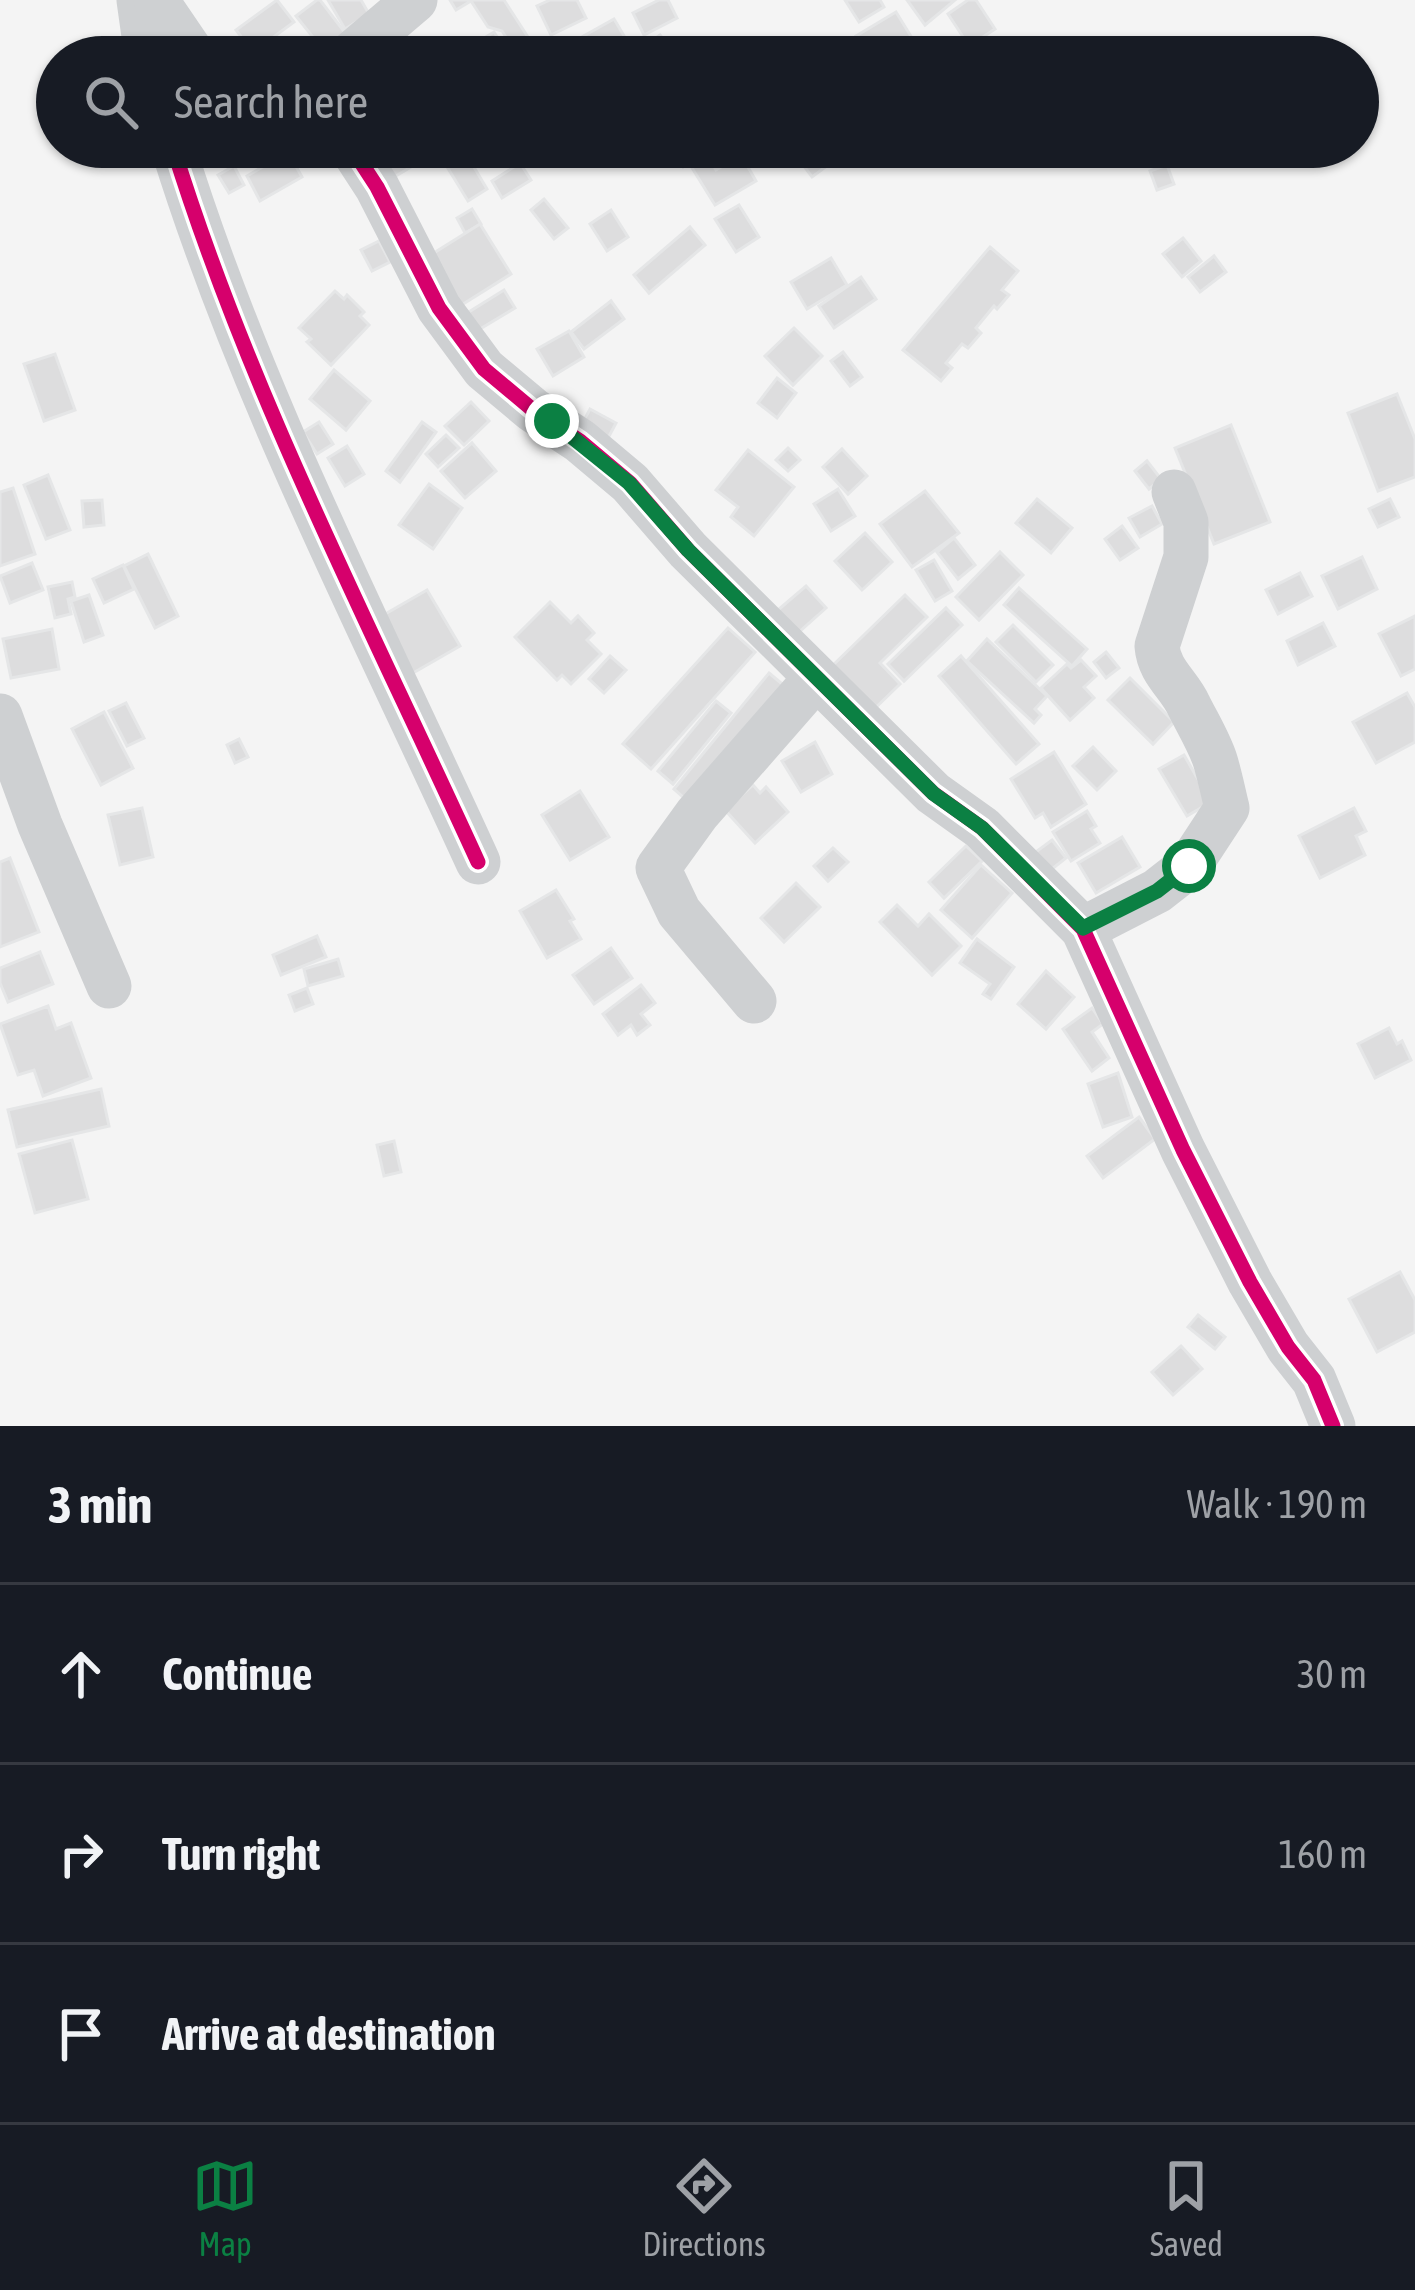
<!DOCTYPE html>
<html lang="en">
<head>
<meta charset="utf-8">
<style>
	body { margin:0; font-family:"Asap Condensed",sans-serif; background:#242831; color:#f1f3f6 }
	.stop { position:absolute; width:36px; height:36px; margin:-27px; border:9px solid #0b8043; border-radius:50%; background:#fff }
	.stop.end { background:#0b8043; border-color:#fff; box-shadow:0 3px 12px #0008 }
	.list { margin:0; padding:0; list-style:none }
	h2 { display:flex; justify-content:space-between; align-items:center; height:156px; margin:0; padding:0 48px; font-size:51px }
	h2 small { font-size:39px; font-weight:400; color:#9ea1a6 }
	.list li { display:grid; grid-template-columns:78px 1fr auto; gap:36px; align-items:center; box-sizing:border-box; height:180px; padding:0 48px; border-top:3px solid #363941 }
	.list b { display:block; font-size:45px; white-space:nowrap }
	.list em { font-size:39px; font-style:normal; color:#9ea1a6 }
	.icon { flex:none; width:66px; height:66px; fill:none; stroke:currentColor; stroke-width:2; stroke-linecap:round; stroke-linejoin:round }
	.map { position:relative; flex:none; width:1415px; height:1426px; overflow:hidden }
	.search { position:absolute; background:#171b24; box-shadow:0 3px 9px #0004; left:36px; right:36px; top:36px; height:132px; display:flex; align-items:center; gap:30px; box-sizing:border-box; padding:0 42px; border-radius:66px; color:#9ea1a6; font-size:45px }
	.sheet { height:696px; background:#171b24 }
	nav { display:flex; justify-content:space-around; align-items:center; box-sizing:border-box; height:168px; border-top:3px solid #363941; background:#171b24; font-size:33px; color:#9ea1a6 }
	nav a { display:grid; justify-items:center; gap:6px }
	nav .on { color:#0b8043 }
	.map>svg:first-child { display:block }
	.building { fill:#ddddde; stroke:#e5e6e7; stroke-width:3 }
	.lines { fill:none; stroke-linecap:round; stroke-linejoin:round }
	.minor { stroke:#ced0d2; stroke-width:45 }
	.cycleway-casing { stroke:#fff; stroke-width:22 }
	.cycleway { stroke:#d6006c; stroke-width:15 }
	.route { stroke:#0b8043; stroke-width:15 }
</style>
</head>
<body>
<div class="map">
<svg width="1415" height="1426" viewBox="0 0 1415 1426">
	<rect width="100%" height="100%" fill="#f4f4f4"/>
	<g class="building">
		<path d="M 277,0 L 294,22 L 253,52 L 236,30 Z"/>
		<path d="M 317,0 L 320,0 L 346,34 L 324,51 L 296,16 Z"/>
		<path d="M 328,0 L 361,0 L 369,14 L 345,29 Z"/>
		<path d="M 450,0 L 504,0 L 537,51 L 527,57 L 519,57 L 502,31 L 488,27 L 471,1 L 456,10 Z"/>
		<path d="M 550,0 L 577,0 L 586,18 L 551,35 L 537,6 Z"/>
		<path d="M 659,0 L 668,0 L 677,18 L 644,35 L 633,13 Z"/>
		<path d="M 845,0 L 880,0 L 884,7 L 859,22 Z"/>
		<path d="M 907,0 L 955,0 L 925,25 Z"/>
		<path d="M 968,0 L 976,0 L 995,29 L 969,46 L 948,14 Z"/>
		<path d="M 896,12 L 912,38 L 881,57 L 870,57 L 856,36 Z"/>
		<path d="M 614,19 L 627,41 L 599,57 L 567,57 L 562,48 Z"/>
		<path d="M 494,32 L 510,57 L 478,57 L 471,46 Z"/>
		<path d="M 660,35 L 676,57 L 633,57 L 632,55 Z"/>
		<path d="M 1155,41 L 1157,57 L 1135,57 L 1135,50 Z"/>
		<path d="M 285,147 L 302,177 L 260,201 L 247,176 L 276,159 L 270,148 Z"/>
		<path d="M 379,147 L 405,147 L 416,164 L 379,186 L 361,158 Z"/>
		<path d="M 458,147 L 462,147 L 487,189 L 468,201 L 441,157 Z"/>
		<path d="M 664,147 L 704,147 L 683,167 Z"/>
		<path d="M 797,147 L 837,147 L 843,154 L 812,177 L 792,150 Z"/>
		<path d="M 706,153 L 716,170 L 741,155 L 756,181 L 715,205 L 689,163 Z"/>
		<path d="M 520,163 L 531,180 L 502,198 L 492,181 Z"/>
		<path d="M 1167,165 L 1174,184 L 1157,190 L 1150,171 Z"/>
		<path d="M 234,166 L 244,185 L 229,193 L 218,175 Z"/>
		<path d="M 544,199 L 568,228 L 554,239 L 531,210 Z"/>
		<path d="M 739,205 L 759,237 L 736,252 L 715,219 Z"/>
		<path d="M 472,209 L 481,224 L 465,233 L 457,218 Z"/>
		<path d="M 611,210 L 628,237 L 607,251 L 590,224 Z"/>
		<path d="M 480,224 L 511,274 L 460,306 L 429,256 Z"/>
		<path d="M 690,227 L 705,245 L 649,293 L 634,275 Z"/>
		<path d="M 1183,238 L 1201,261 L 1182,277 L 1163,254 Z"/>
		<path d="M 379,241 L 390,262 L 372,271 L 361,250 Z"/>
		<path d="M 990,247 L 1018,271 L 1002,290 L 1009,295 L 997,309 L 994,306 L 976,328 L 981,333 L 968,348 L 962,344 L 946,363 L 952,368 L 941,381 L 903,350 Z"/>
		<path d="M 1214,256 L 1226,272 L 1200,292 L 1188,277 Z"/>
		<path d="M 831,258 L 847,285 L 807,309 L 791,282 Z"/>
		<path d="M 861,277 L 876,299 L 834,328 L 819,306 Z"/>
		<path d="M 504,290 L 515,308 L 475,332 L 464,315 Z"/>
		<path d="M 335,291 L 344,299 L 347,295 L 364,312 L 360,316 L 369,325 L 331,365 L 307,342 L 311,339 L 299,328 Z"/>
		<path d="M 611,301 L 624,319 L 584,349 L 571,332 Z"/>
		<path d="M 794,328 L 822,356 L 793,385 L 765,356 Z"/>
		<path d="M 569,331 L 584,357 L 553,376 L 537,349 Z"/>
		<path d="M 843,352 L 862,377 L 850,386 L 831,361 Z"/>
		<path d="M 55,354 L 75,410 L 44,421 L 24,364 Z"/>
		<path d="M 334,370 L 370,401 L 346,430 L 310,399 Z"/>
		<path d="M 777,378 L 796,393 L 777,418 L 758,403 Z"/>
		<path d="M 1397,394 L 1415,439 L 1415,477 L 1378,491 L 1348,413 Z"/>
		<path d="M 471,402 L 489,421 L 464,445 L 445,426 Z"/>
		<path d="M 590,409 L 616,423 L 607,440 L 581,426 Z"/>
		<path d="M 319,422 L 333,444 L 317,454 L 303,432 Z"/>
		<path d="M 422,422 L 436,432 L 400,482 L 386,471 Z"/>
		<path d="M 1231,425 L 1270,522 L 1214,544 L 1175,448 Z"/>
		<path d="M 446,435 L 459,448 L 438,467 L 426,454 Z"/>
		<path d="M 472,443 L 496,471 L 465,498 L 441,471 Z"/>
		<path d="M 347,446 L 364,474 L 345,486 L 328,458 Z"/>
		<path d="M 788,448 L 800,460 L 788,471 L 776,460 Z"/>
		<path d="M 842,449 L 867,476 L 848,494 L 823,467 Z"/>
		<path d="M 748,450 L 794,487 L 754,536 L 731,517 L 738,507 L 716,490 Z"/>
		<path d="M 1147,461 L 1161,479 L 1149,489 L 1135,471 Z"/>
		<path d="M 48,475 L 70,530 L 46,539 L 24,485 Z"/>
		<path d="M 429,484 L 462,508 L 433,549 L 399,525 Z"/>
		<path d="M 13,488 L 35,554 L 0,566 L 0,492 Z"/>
		<path d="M 838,489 L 855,516 L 831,531 L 814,504 Z"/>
		<path d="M 925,491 L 959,533 L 912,567 L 880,524 Z"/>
		<path d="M 1037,499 L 1072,528 L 1051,553 L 1016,523 Z"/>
		<path d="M 1390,499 L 1399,517 L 1378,527 L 1369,509 Z"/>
		<path d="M 102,500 L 104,525 L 84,527 L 82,501 Z"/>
		<path d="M 1152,506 L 1162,524 L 1140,537 L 1129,518 Z"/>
		<path d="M 1122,526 L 1138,548 L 1120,560 L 1105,539 Z"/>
		<path d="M 865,533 L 892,562 L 862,590 L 835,561 Z"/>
		<path d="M 954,538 L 975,565 L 958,579 L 937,552 Z"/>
		<path d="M 1000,552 L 1023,575 L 979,620 L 956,597 Z"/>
		<path d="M 148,554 L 178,616 L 155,628 L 124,566 Z"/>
		<path d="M 1362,557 L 1377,589 L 1338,609 L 1322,576 Z"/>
		<path d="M 934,560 L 952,591 L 935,601 L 916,570 Z"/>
		<path d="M 32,563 L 43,590 L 10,603 L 0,576 Z"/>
		<path d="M 123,565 L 134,589 L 104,603 L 93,579 Z"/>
		<path d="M 1300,573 L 1312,596 L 1278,614 L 1266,590 Z"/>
		<path d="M 72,582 L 75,597 L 68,599 L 71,614 L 55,618 L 48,587 Z"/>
		<path d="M 806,586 L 826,608 L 791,639 L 771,616 Z"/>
		<path d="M 1019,588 L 1087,649 L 1072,666 L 1004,605 Z"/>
		<path d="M 427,590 L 460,646 L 413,673 L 380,617 Z"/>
		<path d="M 89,595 L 103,635 L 84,642 L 71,601 Z"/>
		<path d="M 905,595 L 927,617 L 880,663 L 900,684 L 867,716 L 825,673 Z"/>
		<path d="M 550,602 L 571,623 L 578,616 L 594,633 L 587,640 L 601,654 L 571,684 L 562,675 L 557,680 L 515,637 Z"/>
		<path d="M 946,608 L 962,625 L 904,681 L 888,664 Z"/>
		<path d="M 1415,616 L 1415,669 L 1401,676 L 1379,634 Z"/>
		<path d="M 1323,623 L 1335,646 L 1298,665 L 1287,641 Z"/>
		<path d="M 1013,625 L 1053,665 L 1036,682 L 996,642 Z"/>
		<path d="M 728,628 L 755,652 L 651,769 L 623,744 Z"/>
		<path d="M 52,629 L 59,669 L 11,678 L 3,639 Z"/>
		<path d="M 987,639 L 1047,696 L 1035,709 L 1041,715 L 1034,723 L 967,661 Z"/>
		<path d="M 1106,652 L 1119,668 L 1106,678 L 1094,662 Z"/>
		<path d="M 610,656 L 626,670 L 604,693 L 589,679 Z"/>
		<path d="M 961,656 L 1039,744 L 1016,764 L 939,676 Z"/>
		<path d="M 1081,660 L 1096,676 L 1084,687 L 1094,698 L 1070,720 L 1041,688 L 1067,664 L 1071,668 Z"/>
		<path d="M 769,673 L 787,688 L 691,804 L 674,789 Z"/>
		<path d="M 1130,678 L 1174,722 L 1153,744 L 1108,700 Z"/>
		<path d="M 1407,693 L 1415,707 L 1415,742 L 1376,763 L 1353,722 Z"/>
		<path d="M 716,701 L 731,713 L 673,784 L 658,771 Z"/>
		<path d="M 126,703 L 144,738 L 127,746 L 109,711 Z"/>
		<path d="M 104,712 L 133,768 L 101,785 L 72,729 Z"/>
		<path d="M 239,739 L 248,757 L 235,763 L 227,745 Z"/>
		<path d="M 815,742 L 832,774 L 801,792 L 782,761 Z"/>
		<path d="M 1093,747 L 1116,771 L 1097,790 L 1073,766 Z"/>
		<path d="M 1054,752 L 1086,804 L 1051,827 L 1043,813 L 1035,818 L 1011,779 Z"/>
		<path d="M 1184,755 L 1211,802 L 1187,816 L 1159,769 Z"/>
		<path d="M 753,785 L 760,793 L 766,787 L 788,812 L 755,843 L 725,810 Z"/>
		<path d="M 580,791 L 609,837 L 570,860 L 542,815 Z"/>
		<path d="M 142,808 L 153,857 L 120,865 L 108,815 Z"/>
		<path d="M 1354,808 L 1366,831 L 1356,836 L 1365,855 L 1320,878 L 1299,836 Z"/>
		<path d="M 1087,811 L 1096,826 L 1091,829 L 1100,843 L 1071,861 L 1053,832 Z"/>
		<path d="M 1122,837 L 1140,867 L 1096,893 L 1078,863 Z"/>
		<path d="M 1052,840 L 1066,858 L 1039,879 L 1025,860 Z"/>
		<path d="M 966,846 L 982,861 L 944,898 L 929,882 Z"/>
		<path d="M 833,848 L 848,862 L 828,881 L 814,866 Z"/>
		<path d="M 10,858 L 39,932 L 0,947 L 0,862 Z"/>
		<path d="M 981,865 L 1012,893 L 972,938 L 941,910 Z"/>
		<path d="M 796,883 L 820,907 L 784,942 L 761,918 Z"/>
		<path d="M 556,890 L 574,919 L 570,921 L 581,939 L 547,958 L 520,911 Z"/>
		<path d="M 897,905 L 918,926 L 929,914 L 961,946 L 932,975 L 880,922 Z"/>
		<path d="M 317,936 L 326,957 L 281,975 L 273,955 Z"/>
		<path d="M 977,939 L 1014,967 L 991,999 L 983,994 L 990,984 L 960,963 Z"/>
		<path d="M 611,948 L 632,978 L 594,1004 L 573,975 Z"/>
		<path d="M 40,952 L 53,984 L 8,1002 L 0,983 L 0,968 Z"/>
		<path d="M 338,959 L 343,976 L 308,986 L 304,969 Z"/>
		<path d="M 1046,971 L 1074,997 L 1046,1029 L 1018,1004 Z"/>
		<path d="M 641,985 L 655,1003 L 641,1014 L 650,1025 L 637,1035 L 631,1025 L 618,1035 L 603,1014 Z"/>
		<path d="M 307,988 L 313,1004 L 295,1011 L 289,995 Z"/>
		<path d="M 48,1006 L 56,1029 L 71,1023 L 91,1078 L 43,1096 L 34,1070 L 18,1075 L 0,1024 Z"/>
		<path d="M 1092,1008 L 1103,1024 L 1092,1032 L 1109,1058 L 1092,1071 L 1063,1029 Z"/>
		<path d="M 1389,1028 L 1397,1044 L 1402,1041 L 1411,1060 L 1375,1078 L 1358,1044 Z"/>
		<path d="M 1118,1073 L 1132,1117 L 1103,1127 L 1088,1084 Z"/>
		<path d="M 101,1089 L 109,1126 L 17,1147 L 8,1110 Z"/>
		<path d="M 1139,1117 L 1155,1139 L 1103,1178 L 1087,1156 Z"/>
		<path d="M 72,1140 L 88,1199 L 35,1213 L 19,1154 Z"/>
		<path d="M 394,1141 L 401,1172 L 384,1176 L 377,1145 Z"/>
		<path d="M 1400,1272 L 1415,1300 L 1415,1332 L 1377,1352 L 1349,1299 Z"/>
		<path d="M 1198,1315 L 1225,1337 L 1215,1349 L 1188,1327 Z"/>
		<path d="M 1181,1346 L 1202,1369 L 1173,1395 L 1152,1372 Z"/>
	</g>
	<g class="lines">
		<g class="minor">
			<path d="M 139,0 L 147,57"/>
			<path d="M 156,0 L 192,53 L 199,57"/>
			<path d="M 348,57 L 415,0"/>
			<path d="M 173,147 C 250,395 371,627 478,862"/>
			<path d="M 351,147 L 377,187 L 439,308 L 484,369 L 533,410 L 580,441 L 630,483 L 688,550 L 933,793 L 982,828 L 1083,929 L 1183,1150 L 1250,1282 L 1288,1347 L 1314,1380 L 1333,1426"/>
			<path d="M 0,716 L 40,825 L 109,986"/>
			<path d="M 1083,929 L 1157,891 L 1189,866 L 1227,808 C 1223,792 1220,776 1215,760 C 1209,742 1198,724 1189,706 C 1179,684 1159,672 1157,646 L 1186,557 L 1186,522 L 1174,492"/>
			<path d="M 754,1001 L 679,912 L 658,868 L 697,814 L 816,678"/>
		</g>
		<defs>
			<g id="cycleway">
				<path d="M 173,147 C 250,395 371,627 478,862"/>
				<path d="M 351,147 L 377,187 L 439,308 L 484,369 L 533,410 L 580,441 L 630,483 L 688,550 L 933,793 L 982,828 L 1083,929 L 1183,1150 L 1250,1282 L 1288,1347 L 1314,1380 L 1333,1426"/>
			</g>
		</defs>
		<use href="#cycleway" class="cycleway-casing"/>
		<use href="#cycleway" class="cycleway"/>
	</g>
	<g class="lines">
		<path class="route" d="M 552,421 L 629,483 L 688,550 L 934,794 L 982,828 L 1083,928 L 1157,891 L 1189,866"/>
	</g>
</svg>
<div class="stop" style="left:1189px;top:866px"></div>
<div class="stop end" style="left:552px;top:421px"></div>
<div class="search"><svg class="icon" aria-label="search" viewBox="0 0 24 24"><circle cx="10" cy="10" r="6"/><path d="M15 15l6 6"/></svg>Search here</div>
</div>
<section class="sheet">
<h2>3 min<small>Walk · 190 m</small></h2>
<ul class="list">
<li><svg class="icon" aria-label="ahead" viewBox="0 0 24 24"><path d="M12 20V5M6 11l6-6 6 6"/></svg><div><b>Continue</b></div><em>30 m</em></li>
<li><svg class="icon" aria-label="right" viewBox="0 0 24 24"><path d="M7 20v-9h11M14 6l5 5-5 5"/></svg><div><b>Turn right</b></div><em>160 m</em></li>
<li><svg class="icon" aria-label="arrive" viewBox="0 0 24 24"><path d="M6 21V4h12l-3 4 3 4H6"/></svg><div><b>Arrive at destination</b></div></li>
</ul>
</section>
<nav>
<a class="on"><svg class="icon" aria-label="map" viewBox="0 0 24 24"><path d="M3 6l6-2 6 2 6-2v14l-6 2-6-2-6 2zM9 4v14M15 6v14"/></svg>Map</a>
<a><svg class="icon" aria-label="directions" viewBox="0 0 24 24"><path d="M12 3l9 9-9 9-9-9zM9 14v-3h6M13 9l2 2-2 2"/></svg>Directions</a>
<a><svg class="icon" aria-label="saved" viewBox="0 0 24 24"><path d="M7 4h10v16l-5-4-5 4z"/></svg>Saved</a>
</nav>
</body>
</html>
